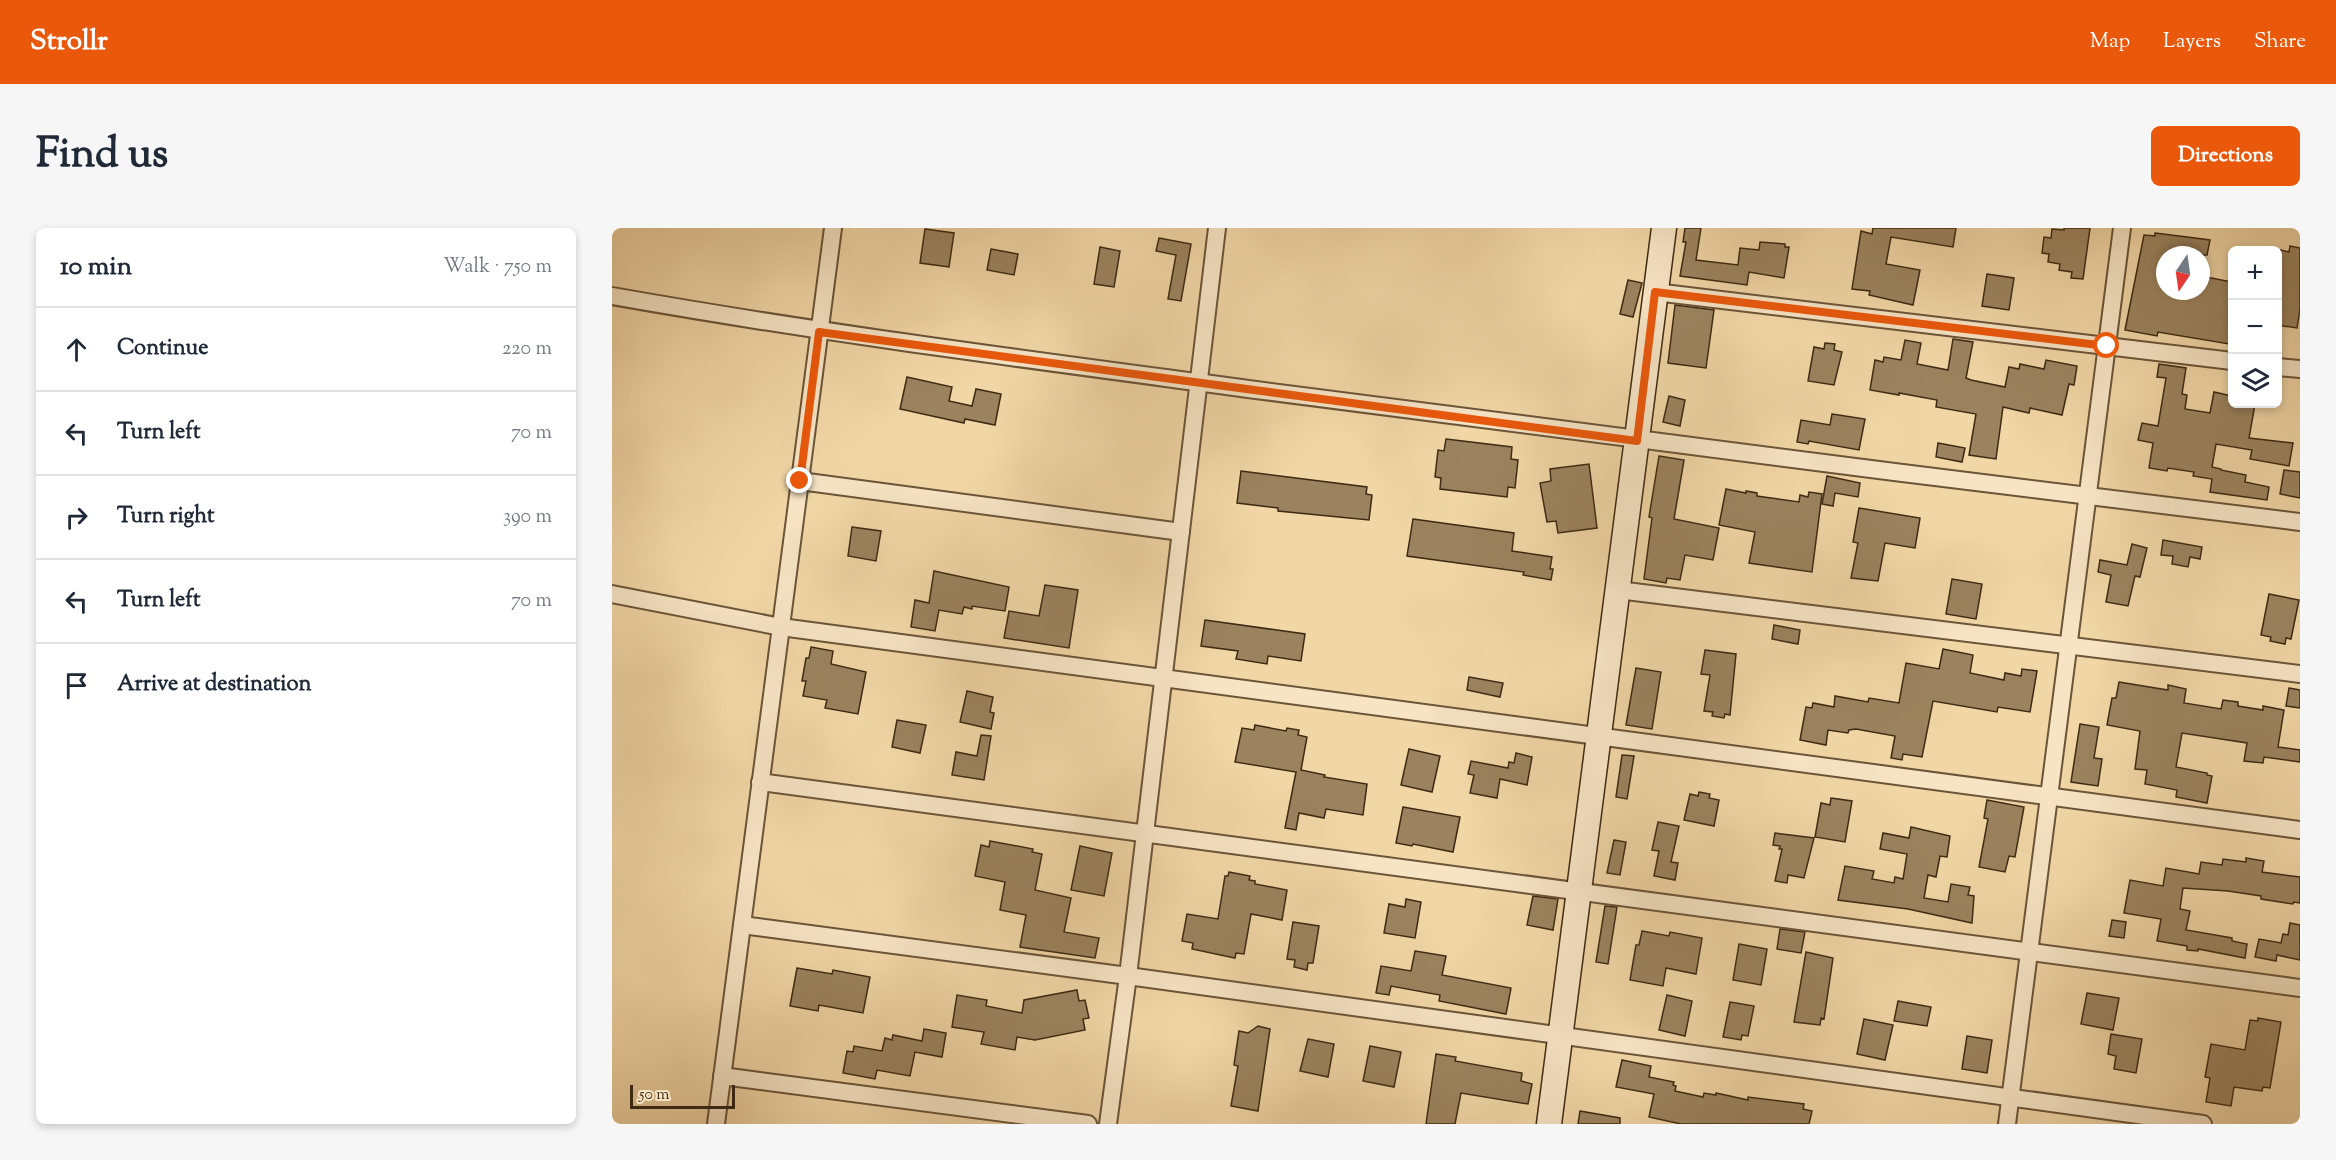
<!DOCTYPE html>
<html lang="en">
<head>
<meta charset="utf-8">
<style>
	body { margin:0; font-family:"Sorts Mill Goudy",serif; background:#f6f6f7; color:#1f2937 }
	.controls { position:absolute; right:18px; top:18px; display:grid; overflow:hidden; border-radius:9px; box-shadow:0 3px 9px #0003 }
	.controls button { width:54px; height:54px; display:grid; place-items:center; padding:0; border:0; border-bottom:2px solid #e0e1e3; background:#fff; color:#1f2937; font:30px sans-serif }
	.compass { position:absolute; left:1544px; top:18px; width:54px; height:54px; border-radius:50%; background:#fff; box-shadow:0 3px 9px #0003; rotate:193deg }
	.scale { position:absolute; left:18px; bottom:15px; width:105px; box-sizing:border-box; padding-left:6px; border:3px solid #3e2a13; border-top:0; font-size:16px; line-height:21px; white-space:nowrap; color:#3e2a13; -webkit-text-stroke:4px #f6e4c5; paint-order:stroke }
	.stop { position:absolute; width:18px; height:18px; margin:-14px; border:4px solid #ea580c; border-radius:50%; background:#fff }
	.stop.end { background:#ea580c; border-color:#fff; box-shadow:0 2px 6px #0008 }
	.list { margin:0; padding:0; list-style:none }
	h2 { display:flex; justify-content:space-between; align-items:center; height:78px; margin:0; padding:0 24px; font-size:26px }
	h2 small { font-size:20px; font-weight:400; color:#747a83 }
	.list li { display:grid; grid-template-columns:39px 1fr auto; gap:18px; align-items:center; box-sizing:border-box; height:84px; padding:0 24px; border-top:2px solid #e0e1e3 }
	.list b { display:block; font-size:22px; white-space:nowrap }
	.list em { font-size:20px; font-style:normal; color:#747a83 }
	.icon { flex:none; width:33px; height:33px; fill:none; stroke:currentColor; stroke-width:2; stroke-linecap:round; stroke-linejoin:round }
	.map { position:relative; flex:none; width:1688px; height:896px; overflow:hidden; border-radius:9px }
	header { display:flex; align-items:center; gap:36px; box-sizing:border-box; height:84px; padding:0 30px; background:#ea580c; color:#fff }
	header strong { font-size:28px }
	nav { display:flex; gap:33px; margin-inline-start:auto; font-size:21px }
	.intro { display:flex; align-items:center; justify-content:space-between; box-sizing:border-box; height:144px; padding:0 36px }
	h1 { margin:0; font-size:42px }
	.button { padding:15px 27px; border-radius:9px; background:#ea580c; color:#fff; font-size:21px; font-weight:700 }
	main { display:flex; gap:36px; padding:0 36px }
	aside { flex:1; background:#fff; border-radius:9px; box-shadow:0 3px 9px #0003 }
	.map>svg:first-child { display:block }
	.building { fill:#9b835f; stroke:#3e2a13; stroke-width:1.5 }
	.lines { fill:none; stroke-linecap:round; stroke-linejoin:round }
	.minor-casing { stroke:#6b5538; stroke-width:20 }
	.secondary-casing { stroke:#3e2a13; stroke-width:27 }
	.minor { stroke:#f6e4c5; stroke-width:16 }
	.secondary { stroke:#f6e4c5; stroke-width:24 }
	.route { stroke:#ea580c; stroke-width:8 }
</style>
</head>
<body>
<header>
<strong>Strollr</strong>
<nav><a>Map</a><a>Layers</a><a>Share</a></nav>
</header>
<div class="intro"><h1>Find us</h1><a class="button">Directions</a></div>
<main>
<aside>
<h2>10 min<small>Walk · 750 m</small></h2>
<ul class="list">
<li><svg class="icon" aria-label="ahead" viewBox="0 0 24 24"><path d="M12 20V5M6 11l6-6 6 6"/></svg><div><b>Continue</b></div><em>220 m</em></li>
<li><svg class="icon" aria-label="left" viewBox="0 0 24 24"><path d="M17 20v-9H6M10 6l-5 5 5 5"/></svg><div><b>Turn left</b></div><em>70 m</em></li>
<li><svg class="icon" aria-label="right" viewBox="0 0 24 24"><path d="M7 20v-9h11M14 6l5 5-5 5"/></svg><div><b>Turn right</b></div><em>390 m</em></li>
<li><svg class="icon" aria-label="left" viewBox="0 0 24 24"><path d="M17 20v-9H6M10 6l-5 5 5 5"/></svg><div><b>Turn left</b></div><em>70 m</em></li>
<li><svg class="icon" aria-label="arrive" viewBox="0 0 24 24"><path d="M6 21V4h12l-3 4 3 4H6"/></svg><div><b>Arrive at destination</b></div></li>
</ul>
</aside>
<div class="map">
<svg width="1688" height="896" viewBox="0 0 1688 896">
	<rect width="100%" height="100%" fill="#f1d6a6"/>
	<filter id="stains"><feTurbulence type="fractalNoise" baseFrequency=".00333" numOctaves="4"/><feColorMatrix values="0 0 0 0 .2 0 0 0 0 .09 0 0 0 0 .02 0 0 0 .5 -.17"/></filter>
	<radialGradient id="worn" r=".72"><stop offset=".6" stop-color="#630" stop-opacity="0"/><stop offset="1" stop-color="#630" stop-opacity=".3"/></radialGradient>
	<g class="building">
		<path d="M 1073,0 L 1089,0 L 1084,32 L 1126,37 L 1128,20 L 1147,22 L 1148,14 L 1173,16 L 1173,19 L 1177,19 L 1172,50 L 1137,44 L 1135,57 L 1068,48 L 1074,14 L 1071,14 Z"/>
		<path d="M 1261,0 L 1344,0 L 1341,19 L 1279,9 L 1274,36 L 1308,42 L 1301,77 L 1257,67 L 1258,63 L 1240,61 L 1249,3 L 1260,6 Z"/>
		<path d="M 1452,0 L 1478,0 L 1471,51 L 1459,50 L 1460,44 L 1447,42 L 1448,36 L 1436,34 L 1437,26 L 1430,25 L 1432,9 L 1439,10 L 1440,1 L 1452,2 Z"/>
		<path d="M 313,1 L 342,5 L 337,39 L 308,35 Z"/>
		<path d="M 1543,5 L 1598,12 L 1595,27 L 1553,27 L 1553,63 L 1589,63 L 1589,48 L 1620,54 L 1620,87 L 1617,116 L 1546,104 L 1545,108 L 1513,102 L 1532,7 L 1543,8 Z"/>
		<path d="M 547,10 L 579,16 L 569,73 L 556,71 L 564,27 L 544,23 Z"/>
		<path d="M 1678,18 L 1688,20 L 1688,81 L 1685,100 L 1665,97 L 1665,33 L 1668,22 L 1677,24 Z"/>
		<path d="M 488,19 L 508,23 L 502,59 L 482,56 Z"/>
		<path d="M 379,21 L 406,26 L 402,47 L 375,42 Z"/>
		<path d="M 1375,46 L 1402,50 L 1397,82 L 1370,78 Z"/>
		<path d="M 1016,52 L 1030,55 L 1021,89 L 1008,86 Z"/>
		<path d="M 1063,77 L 1102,82 L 1094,140 L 1056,135 Z"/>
		<path d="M 1341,111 L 1361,114 L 1354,150 L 1359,152 L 1393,159 L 1397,139 L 1407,141 L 1408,136 L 1432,141 L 1434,132 L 1465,138 L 1462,157 L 1457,156 L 1450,187 L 1418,180 L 1417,185 L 1391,179 L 1384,231 L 1357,227 L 1364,186 L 1324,179 L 1325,172 L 1287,165 L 1287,167 L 1258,162 L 1263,132 L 1271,134 L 1272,129 L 1289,132 L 1293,112 L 1309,115 L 1305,136 L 1336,142 Z"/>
		<path d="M 1213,115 L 1223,116 L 1222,122 L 1230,124 L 1222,157 L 1196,153 L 1202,119 L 1212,121 Z"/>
		<path d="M 1547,136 L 1574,140 L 1570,166 L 1575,167 L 1573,181 L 1598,185 L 1602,164 L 1620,168 L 1620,176 L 1643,176 L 1637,210 L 1681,215 L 1677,238 L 1638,231 L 1640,222 L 1604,216 L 1600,239 L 1609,241 L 1609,242 L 1634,247 L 1633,254 L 1657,259 L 1655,272 L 1598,264 L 1600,251 L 1581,248 L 1582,244 L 1556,240 L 1555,243 L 1537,240 L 1541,215 L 1526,212 L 1530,195 L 1546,198 L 1554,150 L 1545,149 Z"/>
		<path d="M 295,149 L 340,159 L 337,173 L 360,178 L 364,161 L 389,166 L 383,197 L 353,191 L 352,195 L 288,181 Z"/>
		<path d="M 1057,168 L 1073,172 L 1068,198 L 1051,194 Z"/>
		<path d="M 1220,186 L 1253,191 L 1247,222 L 1197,213 L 1196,216 L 1185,214 L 1189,192 L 1218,197 Z"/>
		<path d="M 834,211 L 900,219 L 899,231 L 906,232 L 903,260 L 896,259 L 895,269 L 828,261 L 829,250 L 823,249 L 826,222 L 832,223 Z"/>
		<path d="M 1326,215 L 1353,220 L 1350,234 L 1324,229 Z"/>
		<path d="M 1047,228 L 1072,232 L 1062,291 L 1107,300 L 1101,332 L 1073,327 L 1068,352 L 1055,350 L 1054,355 L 1032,351 L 1040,290 L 1037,289 Z"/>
		<path d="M 977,236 L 985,300 L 946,305 L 944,293 L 935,294 L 928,255 L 939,253 L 938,241 Z"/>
		<path d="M 1672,242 L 1688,244 L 1688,270 L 1668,266 Z"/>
		<path d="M 629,243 L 755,259 L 754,266 L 760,267 L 757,292 L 666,283 L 666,280 L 625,275 Z"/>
		<path d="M 1215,248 L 1248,255 L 1246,269 L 1223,265 L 1221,278 L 1210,276 Z"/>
		<path d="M 1114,261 L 1134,265 L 1134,263 L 1145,265 L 1145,268 L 1187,274 L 1188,267 L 1196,269 L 1197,264 L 1210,266 L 1200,344 L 1137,335 L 1143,304 L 1107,297 Z"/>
		<path d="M 1247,280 L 1308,290 L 1303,320 L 1273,315 L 1266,353 L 1239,350 L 1246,315 L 1241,314 Z"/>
		<path d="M 801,291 L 902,305 L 900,323 L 940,329 L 938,341 L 941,341 L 939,352 L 911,347 L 912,344 L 795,328 Z"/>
		<path d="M 240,299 L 269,303 L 264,333 L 236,328 Z"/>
		<path d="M 1551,312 L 1590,319 L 1588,331 L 1578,329 L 1576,339 L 1560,336 L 1561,328 L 1549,327 Z"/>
		<path d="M 1520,316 L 1535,320 L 1528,349 L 1523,348 L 1516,378 L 1494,374 L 1499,347 L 1486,344 L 1488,332 L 1515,337 Z"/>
		<path d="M 322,343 L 397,359 L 393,383 L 360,378 L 360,381 L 352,379 L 350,386 L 327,382 L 323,403 L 299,399 L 303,372 L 317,375 Z"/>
		<path d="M 1340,351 L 1370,356 L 1364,391 L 1334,386 Z"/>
		<path d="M 433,357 L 466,362 L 457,420 L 392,410 L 397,383 L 427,388 Z"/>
		<path d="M 1657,366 L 1687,372 L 1679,411 L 1674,410 L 1673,416 L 1658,413 L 1659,409 L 1649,407 Z"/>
		<path d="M 593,392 L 693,406 L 689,433 L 656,428 L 655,436 L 624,431 L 626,423 L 589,418 Z"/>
		<path d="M 1162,397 L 1188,402 L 1186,416 L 1160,411 Z"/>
		<path d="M 199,419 L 221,423 L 219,436 L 254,444 L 246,486 L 213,480 L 215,472 L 191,468 L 194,453 L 190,453 L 194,430 L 197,430 Z"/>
		<path d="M 1331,421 L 1361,427 L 1358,445 L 1392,452 L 1393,445 L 1409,448 L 1410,441 L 1425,443 L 1418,484 L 1386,479 L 1385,484 L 1321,473 L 1310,529 L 1291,526 L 1290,532 L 1279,530 L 1283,508 L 1244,501 L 1237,502 L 1236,505 L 1216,502 L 1214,517 L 1188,512 L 1194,479 L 1200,480 L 1201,475 L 1222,479 L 1223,468 L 1256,474 L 1257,470 L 1287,475 L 1294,435 L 1327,441 Z"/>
		<path d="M 1093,422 L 1124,426 L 1118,487 L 1113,486 L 1112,490 L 1100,488 L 1101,484 L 1092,483 L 1098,447 L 1089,446 Z"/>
		<path d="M 1024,440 L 1049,444 L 1040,501 L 1014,497 Z"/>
		<path d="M 857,449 L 891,455 L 888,469 L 855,462 Z"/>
		<path d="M 1507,454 L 1556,462 L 1556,457 L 1574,461 L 1572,475 L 1609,481 L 1611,472 L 1626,474 L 1626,478 L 1651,482 L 1651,478 L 1672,482 L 1666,519 L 1688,522 L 1688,534 L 1652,529 L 1651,535 L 1632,533 L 1635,515 L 1570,505 L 1564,539 L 1595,545 L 1595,547 L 1600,548 L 1595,575 L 1564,569 L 1565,562 L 1533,556 L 1535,542 L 1523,541 L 1528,503 L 1495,497 L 1500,470 L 1504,470 Z"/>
		<path d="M 1677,460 L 1688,462 L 1688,480 L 1674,478 Z"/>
		<path d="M 355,463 L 381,469 L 378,484 L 382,485 L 379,501 L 348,494 Z"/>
		<path d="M 285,492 L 314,497 L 308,525 L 280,519 Z"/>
		<path d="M 1468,496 L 1487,499 L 1482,530 L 1490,531 L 1486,558 L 1459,554 Z"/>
		<path d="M 643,497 L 674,503 L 675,500 L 687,502 L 686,507 L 695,509 L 689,542 L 713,547 L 712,549 L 755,556 L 751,587 L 714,581 L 712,590 L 687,585 L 684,602 L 673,600 L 684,544 L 623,534 L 630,500 L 642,502 Z"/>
		<path d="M 369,507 L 379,508 L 372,552 L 340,547 L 344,524 L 365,528 Z"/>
		<path d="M 797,521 L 828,528 L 820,564 L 789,557 Z"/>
		<path d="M 904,525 L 920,529 L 915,557 L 888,551 L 885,570 L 858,565 L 862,547 L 856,546 L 859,533 L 896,540 L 897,534 L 902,535 Z"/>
		<path d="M 1010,527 L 1022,528 L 1015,571 L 1004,569 Z"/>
		<path d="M 1087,564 L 1098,566 L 1097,570 L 1107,572 L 1102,598 L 1072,592 L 1078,566 L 1086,568 Z"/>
		<path d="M 1219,570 L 1240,573 L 1233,614 L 1203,609 L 1209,575 L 1218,577 Z"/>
		<path d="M 1375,572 L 1412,579 L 1403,629 L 1397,628 L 1393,644 L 1367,639 L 1376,591 L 1372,590 Z"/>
		<path d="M 791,579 L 848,589 L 841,624 L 801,616 L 800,618 L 784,615 Z"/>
		<path d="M 1046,594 L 1067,598 L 1059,634 L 1066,635 L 1063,652 L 1042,648 L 1047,623 L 1040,622 Z"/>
		<path d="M 1299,599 L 1338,608 L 1335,629 L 1328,628 L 1324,649 L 1316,647 L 1312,670 L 1336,674 L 1339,656 L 1358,659 L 1356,667 L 1362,668 L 1360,695 L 1296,681 L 1226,672 L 1233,638 L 1262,643 L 1260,651 L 1282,655 L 1283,649 L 1291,651 L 1295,626 L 1268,621 L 1271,605 L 1297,610 Z"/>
		<path d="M 1163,605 L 1202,610 L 1192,650 L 1176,647 L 1175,655 L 1163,653 L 1170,621 L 1167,621 L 1168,618 L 1161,617 Z"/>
		<path d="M 1002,612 L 1014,614 L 1008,647 L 995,645 Z"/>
		<path d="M 378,613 L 421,621 L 420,624 L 430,626 L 423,662 L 459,670 L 452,704 L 487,710 L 483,730 L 408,719 L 414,687 L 388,682 L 393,654 L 363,648 L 369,617 L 377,619 Z"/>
		<path d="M 468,618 L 500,625 L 492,668 L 459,662 Z"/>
		<path d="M 1634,630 L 1652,633 L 1650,644 L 1688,649 L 1688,675 L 1682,674 L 1681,676 L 1649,671 L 1649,668 L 1616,663 L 1571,660 L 1568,681 L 1578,683 L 1574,702 L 1620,710 L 1620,713 L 1635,716 L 1633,730 L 1586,721 L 1586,723 L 1575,722 L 1575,718 L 1545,713 L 1549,691 L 1512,685 L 1518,652 L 1551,658 L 1554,640 L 1587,646 L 1589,634 L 1610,637 L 1611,631 L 1634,634 Z"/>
		<path d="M 617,644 L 638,648 L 637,652 L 643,653 L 643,656 L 675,662 L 670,692 L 639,686 L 632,726 L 624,725 L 623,730 L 580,721 L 581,715 L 570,713 L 575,686 L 606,691 L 613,648 L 616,648 Z"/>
		<path d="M 921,668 L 946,671 L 941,702 L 915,697 Z"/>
		<path d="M 794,671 L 809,674 L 803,710 L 772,705 L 777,676 L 793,679 Z"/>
		<path d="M 993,678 L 1005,679 L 996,736 L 984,734 Z"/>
		<path d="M 1500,692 L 1514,694 L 1512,710 L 1497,708 Z"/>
		<path d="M 681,694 L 707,698 L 701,735 L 696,735 L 695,742 L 682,739 L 683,732 L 675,731 Z"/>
		<path d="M 1678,695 L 1688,697 L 1688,732 L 1665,727 L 1664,733 L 1643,729 L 1647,711 L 1669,715 L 1671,706 L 1676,707 Z"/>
		<path d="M 1168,701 L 1193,704 L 1189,725 L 1165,721 Z"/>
		<path d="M 1030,703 L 1057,708 L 1058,704 L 1090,710 L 1084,746 L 1054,740 L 1051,758 L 1018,752 L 1024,717 L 1027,717 Z"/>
		<path d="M 1127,716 L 1155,721 L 1149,757 L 1121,752 Z"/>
		<path d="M 803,723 L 834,728 L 830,747 L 899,760 L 894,786 L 827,773 L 828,767 L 779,758 L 777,767 L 764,765 L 769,738 L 799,743 Z"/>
		<path d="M 1194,724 L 1221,730 L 1212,791 L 1209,790 L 1208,797 L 1182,794 Z"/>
		<path d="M 185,740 L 220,746 L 221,742 L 258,749 L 251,785 L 207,777 L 206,783 L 178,778 Z"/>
		<path d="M 465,762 L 467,773 L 473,772 L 477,790 L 471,791 L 473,802 L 423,812 L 405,809 L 403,822 L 369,816 L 372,804 L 340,799 L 345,767 L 375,772 L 374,778 L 410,785 L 412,772 Z"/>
		<path d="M 1475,765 L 1507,770 L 1501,802 L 1469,796 Z"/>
		<path d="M 1055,767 L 1080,773 L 1073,808 L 1047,802 Z"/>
		<path d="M 1286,773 L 1319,779 L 1315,798 L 1282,793 Z"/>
		<path d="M 1118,774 L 1142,778 L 1136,808 L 1130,807 L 1129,812 L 1111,809 Z"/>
		<path d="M 1646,790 L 1669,794 L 1658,860 L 1651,859 L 1650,863 L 1622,859 L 1619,878 L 1594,874 L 1598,850 L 1593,849 L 1599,816 L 1633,822 L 1638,792 L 1646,793 Z"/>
		<path d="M 1252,791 L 1281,797 L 1273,832 L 1245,826 Z"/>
		<path d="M 646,798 L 658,801 L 646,883 L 619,878 L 626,838 L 622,837 L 627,803 L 636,805 Z"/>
		<path d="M 312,801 L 334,805 L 330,829 L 303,824 L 298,848 L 265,842 L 263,851 L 231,845 L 235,823 L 241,824 L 242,818 L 270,823 L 273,810 L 280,812 L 281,807 L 310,813 Z"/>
		<path d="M 1499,806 L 1530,811 L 1524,845 L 1502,841 L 1504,828 L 1496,826 Z"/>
		<path d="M 1355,808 L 1380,812 L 1375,845 L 1350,841 Z"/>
		<path d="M 696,811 L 722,816 L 716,849 L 688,843 Z"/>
		<path d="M 758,818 L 789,824 L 782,859 L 751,853 Z"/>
		<path d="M 824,826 L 844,829 L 843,833 L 910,845 L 909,853 L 920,856 L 916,876 L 849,865 L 843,896 L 814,896 Z"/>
		<path d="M 1010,832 L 1039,838 L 1037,849 L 1062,854 L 1061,857 L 1064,858 L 1063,863 L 1091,869 L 1092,865 L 1104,867 L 1104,865 L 1136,872 L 1136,869 L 1192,876 L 1191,881 L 1200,883 L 1197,896 L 1069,896 L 1037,889 L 1042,866 L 1004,859 Z"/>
		<path d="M 968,883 L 1008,890 L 1008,896 L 966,896 Z"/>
	</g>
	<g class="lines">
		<defs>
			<g id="minor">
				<path d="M 1043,64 L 1620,133"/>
				<path d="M 0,68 C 214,106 428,133 644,162 C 991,209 1340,251 1688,294"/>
				<path d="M 1666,139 L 1688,141"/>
				<path d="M 188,253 L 569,304"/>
				<path d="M 1006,362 L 1688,446"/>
				<path d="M 0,366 L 169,399 L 1688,602"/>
				<path d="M 148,554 L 1688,760"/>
				<path d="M 130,697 L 516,748 L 1591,896"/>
				<path d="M 110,848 L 476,896"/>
				<path d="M 104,896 L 221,0"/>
				<path d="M 496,896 L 516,748 L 605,0"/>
				<path d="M 1395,896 L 1510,0"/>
			</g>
			<path id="secondary" d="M 937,896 L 1052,0"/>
		</defs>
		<use href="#minor" class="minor-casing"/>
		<use href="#secondary" class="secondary-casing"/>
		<use href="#minor" class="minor"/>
		<use href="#secondary" class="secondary"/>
	</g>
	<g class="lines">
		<path class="route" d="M 188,253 L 207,104 L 1025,213 L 1043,64 L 1495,118"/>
	</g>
	<rect width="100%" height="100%" filter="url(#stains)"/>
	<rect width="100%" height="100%" fill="url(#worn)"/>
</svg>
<div class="controls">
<button>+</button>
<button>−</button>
<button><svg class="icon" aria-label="layers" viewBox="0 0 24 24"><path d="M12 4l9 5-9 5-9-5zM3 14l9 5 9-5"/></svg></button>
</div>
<svg class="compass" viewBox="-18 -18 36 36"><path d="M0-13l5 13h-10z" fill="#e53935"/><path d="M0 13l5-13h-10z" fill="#747a83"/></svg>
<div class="scale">50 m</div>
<div class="stop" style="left:1495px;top:118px"></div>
<div class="stop end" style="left:188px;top:253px"></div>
</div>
</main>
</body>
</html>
